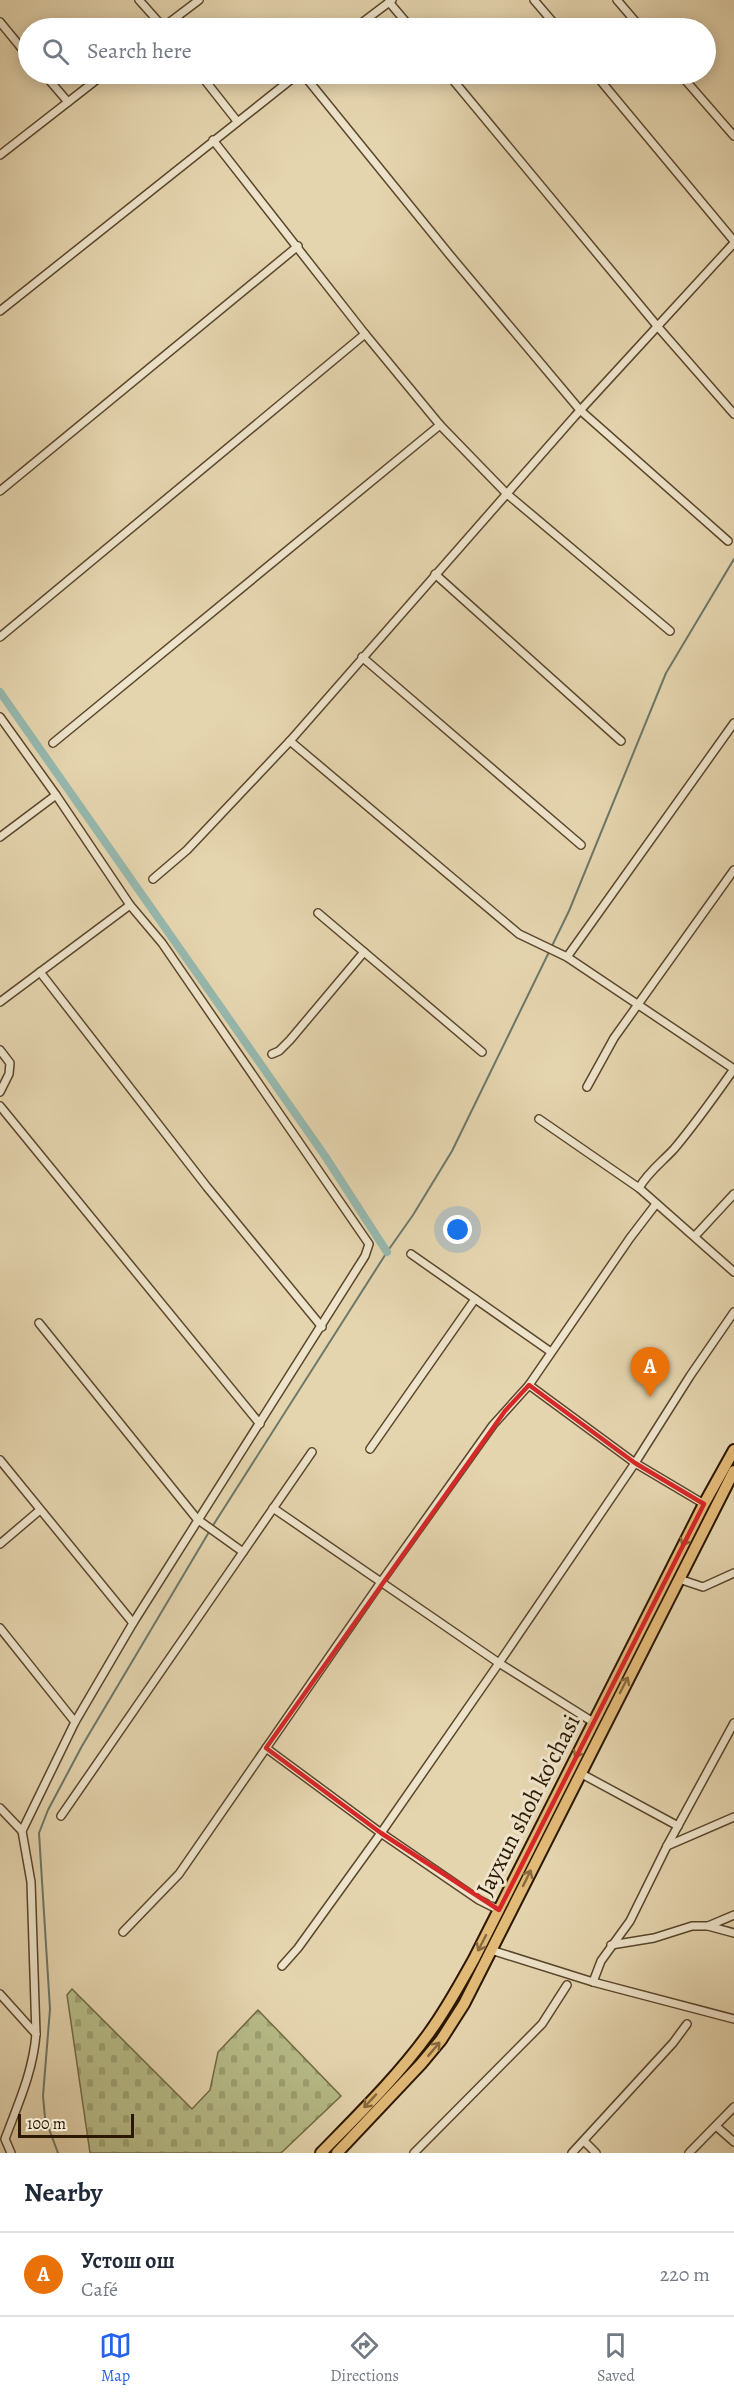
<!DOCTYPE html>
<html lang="en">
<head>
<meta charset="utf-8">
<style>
	body { margin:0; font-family:Alegreya,serif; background:#f6f6f7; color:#1f2937 }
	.scale { position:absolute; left:18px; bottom:15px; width:116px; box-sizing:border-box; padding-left:6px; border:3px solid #2c1800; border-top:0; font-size:16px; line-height:21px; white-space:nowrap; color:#2c1800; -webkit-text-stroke:4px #eee4cb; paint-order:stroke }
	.you { position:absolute; left:458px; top:1230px; width:21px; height:21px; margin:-15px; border:4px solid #fff; border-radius:50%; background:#1a73e8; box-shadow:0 0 0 9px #1a73e833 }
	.badge { display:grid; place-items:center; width:39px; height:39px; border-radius:50%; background:#2563eb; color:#fff; font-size:20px; font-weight:700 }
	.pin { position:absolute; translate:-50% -50px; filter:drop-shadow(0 2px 3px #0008) }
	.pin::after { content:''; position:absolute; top:32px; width:21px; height:18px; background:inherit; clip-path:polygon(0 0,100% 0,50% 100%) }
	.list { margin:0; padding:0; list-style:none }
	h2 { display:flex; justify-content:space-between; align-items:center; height:78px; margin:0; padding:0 24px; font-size:26px }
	h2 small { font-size:20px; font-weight:400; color:#747a83 }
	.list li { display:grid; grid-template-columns:39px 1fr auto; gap:18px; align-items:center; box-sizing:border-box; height:84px; padding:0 24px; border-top:2px solid #e0e1e3 }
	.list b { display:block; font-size:22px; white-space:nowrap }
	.list p { margin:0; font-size:20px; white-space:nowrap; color:#747a83 }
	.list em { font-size:20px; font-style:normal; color:#747a83 }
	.icon { flex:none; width:33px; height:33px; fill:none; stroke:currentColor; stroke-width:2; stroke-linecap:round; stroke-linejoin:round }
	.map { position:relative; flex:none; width:734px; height:2153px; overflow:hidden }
	.search { position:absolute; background:#fff; box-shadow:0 3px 15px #0003; left:18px; right:18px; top:18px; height:66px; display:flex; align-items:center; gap:15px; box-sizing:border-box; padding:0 21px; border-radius:33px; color:#747a83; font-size:22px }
	.sheet { height:162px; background:#fff }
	nav { display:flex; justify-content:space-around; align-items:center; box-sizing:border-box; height:84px; border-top:2px solid #e0e1e3; background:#fff; font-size:16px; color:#747a83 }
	nav a { display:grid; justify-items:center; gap:3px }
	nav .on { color:#2563eb }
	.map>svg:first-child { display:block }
	.cemetery { fill:url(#cemetery-stones); stroke:#726a44; stroke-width:1.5 }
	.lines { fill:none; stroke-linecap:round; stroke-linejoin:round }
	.stream { stroke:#6c7868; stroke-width:2 }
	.canal { stroke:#96b8ae; stroke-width:8 }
	.minor-casing { stroke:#5a472c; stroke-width:10 }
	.trunk-casing { stroke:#2c1800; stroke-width:14 }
	.minor { stroke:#eee4cb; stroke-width:7 }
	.trunk { stroke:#e2ba78; stroke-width:10 }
	.oneway { stroke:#87693c }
	.marked { fill:none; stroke:#d62828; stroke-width:4.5; stroke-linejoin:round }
	.labels { text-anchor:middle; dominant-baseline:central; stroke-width:6; stroke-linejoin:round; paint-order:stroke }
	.street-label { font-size:24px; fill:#2c1800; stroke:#eee4cb }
</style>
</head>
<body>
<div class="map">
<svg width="734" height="2153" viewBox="0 0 734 2153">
	<defs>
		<pattern id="cemetery-stones" width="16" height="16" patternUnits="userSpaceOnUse" patternTransform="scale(1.5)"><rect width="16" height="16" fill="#b7bd89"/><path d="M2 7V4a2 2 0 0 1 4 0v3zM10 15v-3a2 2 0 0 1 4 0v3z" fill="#9ea274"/></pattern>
	</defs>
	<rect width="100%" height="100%" fill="#e5d5af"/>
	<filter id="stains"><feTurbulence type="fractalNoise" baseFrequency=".00333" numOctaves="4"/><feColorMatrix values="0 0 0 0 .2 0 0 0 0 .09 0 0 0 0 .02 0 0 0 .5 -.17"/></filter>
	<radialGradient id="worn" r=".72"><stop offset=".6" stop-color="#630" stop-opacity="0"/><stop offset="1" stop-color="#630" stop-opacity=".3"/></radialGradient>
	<path class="cemetery" d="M 72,1989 L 192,2109 L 210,2090 L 218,2052 L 258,2010 L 341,2096 L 281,2153 L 90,2153 L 67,1995 Z"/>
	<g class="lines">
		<g class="stream">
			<path d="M 212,1527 L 387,1252 L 413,1215 L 452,1151 L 569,911 L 666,673 L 734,559"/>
			<path d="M 58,2153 L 45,2118 L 43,2096 L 50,2009 L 39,1833 L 48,1810 L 82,1746 L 209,1532"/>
		</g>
		<path class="canal" d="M 0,692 L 325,1156 L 387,1252"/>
		<defs>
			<g id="minor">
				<path d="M 139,0 L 164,28"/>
				<path d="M 534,0 L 558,28"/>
				<path d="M 617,0 L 641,28"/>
				<path d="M 389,2 L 411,28"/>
				<path d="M 0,22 L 28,56"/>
				<path d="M 162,28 L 199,0"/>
				<path d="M 355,28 L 392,0"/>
				<path d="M 44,74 L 68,102"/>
				<path d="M 200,74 L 237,121"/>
				<path d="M 303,74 L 449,254 L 580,410 L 728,541"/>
				<path d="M 448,74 L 658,327 L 734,414"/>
				<path d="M 595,74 L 734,241"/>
				<path d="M 680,74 L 734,136"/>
				<path d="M 213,140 L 365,334 L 440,425 L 507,494 L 670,631"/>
				<path d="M 0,155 L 104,74"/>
				<path d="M 0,311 L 298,74"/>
				<path d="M 0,491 L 298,246"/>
				<path d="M 435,574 L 621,741"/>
				<path d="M 0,637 L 365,334"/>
				<path d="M 362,657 L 581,845"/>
				<path d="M 0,717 L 56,795 L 130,905 L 162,943 L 369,1244 L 365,1256 L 133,1623 L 75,1722 L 22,1831 L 31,1882 L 36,2034 C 33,2072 18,2104 5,2139 L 11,2153"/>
				<path d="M 290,741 L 519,934 L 567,957 L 734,1069"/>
				<path d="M 53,743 L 440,425"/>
				<path d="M 0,837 L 56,795"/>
				<path d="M 153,879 L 187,850 L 290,741 L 575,416 L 734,243"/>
				<path d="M 318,913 L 482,1052"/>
				<path d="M 567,957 L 734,723"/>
				<path d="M 40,972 L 207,1187 L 322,1327"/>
				<path d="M 0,1002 L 130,905"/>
				<path d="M 0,1050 L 10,1063 L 9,1074 L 0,1092"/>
				<path d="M 272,1054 L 279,1051 L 290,1040 L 364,952"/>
				<path d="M 587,1087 L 614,1038 L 734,870"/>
				<path d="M 0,1106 L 260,1424"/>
				<path d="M 539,1119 L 639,1188 L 734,1272"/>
				<path d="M 639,1188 C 648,1172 662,1162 674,1149 C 696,1123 715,1096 734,1069"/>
				<path d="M 695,1236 L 734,1194"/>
				<path d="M 411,1254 L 551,1352"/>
				<path d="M 39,1323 L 197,1519 L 243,1552"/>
				<path d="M 529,1385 L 635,1463 L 704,1504"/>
				<path d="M 370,1449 L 475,1299"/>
				<path d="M 0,1460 L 133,1623"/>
				<path d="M 273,1508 L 499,1663 L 593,1722"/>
				<path d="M 0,1544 L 40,1510"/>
				<path d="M 679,1579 L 703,1587 L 734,1573"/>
				<path d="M 0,1628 L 75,1722"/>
				<path d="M 266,1748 L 381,1833 L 479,1900 L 499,1910"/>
				<path d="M 580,1773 L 678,1826"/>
				<path d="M 0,1808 L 22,1831"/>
				<path d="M 61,1816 L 312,1452"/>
				<path d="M 667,1846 L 734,1817"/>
				<path d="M 708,1926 L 734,1933"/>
				<path d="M 123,1932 L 179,1874 L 381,1582 L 493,1425 L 529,1385 L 630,1238 L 656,1204"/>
				<path d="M 611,1945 L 654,1938 L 692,1926 L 708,1926 L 734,1915"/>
				<path d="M 491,1950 L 593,1982 L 734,2019"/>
				<path d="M 282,1966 L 298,1948 L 381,1833 L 499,1663 L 635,1463 L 690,1376 L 734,1312"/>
				<path d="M 593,1982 L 601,1961 L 630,1921 L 667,1846 L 734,1723"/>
				<path d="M 0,1994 L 36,2034"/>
				<path d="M 716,2126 L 734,2142"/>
				<path d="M 584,2141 L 596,2153"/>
				<path d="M 414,2153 L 542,2024 L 567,1985"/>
				<path d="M 572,2153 L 673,2043 L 687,2024"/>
				<path d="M 689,2153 L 734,2107"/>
			</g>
			<g id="trunk">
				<path d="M 321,2153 C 358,2115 398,2076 429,2033 C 446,2010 460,1984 474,1959 L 704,1504 L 734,1450"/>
				<path d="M 337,2153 L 421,2064 L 441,2040 L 464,2004 L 734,1471"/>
			</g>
		</defs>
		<use href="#minor" class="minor-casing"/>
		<use href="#trunk" class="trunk-casing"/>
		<use href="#minor" class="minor"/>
		<use href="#trunk" class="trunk"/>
	</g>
	<defs><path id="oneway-shaft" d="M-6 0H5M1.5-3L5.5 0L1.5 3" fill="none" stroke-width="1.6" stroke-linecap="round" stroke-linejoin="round" transform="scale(1.5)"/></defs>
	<g class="oneway">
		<use href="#oneway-shaft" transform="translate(686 1538) rotate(117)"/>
		<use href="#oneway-shaft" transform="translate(624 1685) rotate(-63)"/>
		<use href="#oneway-shaft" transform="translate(579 1750) rotate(116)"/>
		<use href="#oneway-shaft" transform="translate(527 1878) rotate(-64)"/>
		<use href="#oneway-shaft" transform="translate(482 1943) rotate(117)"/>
		<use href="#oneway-shaft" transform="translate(434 2049) rotate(-50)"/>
		<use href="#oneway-shaft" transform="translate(370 2101) rotate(133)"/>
	</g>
	<path class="marked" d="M 529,1385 L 635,1463 L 704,1504 L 499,1910 L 381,1833 L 266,1748 L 505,1411 Z"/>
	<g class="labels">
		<g class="street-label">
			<text transform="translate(528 1805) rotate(-63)">Jayxun shoh ko'chasi</text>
		</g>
	</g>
	<rect width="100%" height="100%" filter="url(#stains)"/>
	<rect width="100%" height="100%" fill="url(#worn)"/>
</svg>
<div class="scale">100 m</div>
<div class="you"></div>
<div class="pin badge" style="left:650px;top:1397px;background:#e8710a">A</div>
<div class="search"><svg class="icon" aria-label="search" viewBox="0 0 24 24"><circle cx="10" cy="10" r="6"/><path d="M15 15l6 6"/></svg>Search here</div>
</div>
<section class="sheet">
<h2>Nearby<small></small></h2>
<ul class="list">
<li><span class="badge" style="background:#e8710a">A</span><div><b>Устош ош</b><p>Café</p></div><em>220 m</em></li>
</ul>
</section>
<nav>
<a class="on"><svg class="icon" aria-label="map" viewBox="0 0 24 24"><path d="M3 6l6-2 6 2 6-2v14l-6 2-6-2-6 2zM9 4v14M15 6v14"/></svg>Map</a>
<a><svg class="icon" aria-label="directions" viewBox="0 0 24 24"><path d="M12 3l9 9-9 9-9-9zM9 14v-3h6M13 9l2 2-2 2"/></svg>Directions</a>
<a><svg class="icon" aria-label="saved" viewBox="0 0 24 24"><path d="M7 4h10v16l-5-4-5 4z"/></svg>Saved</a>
</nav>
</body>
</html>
